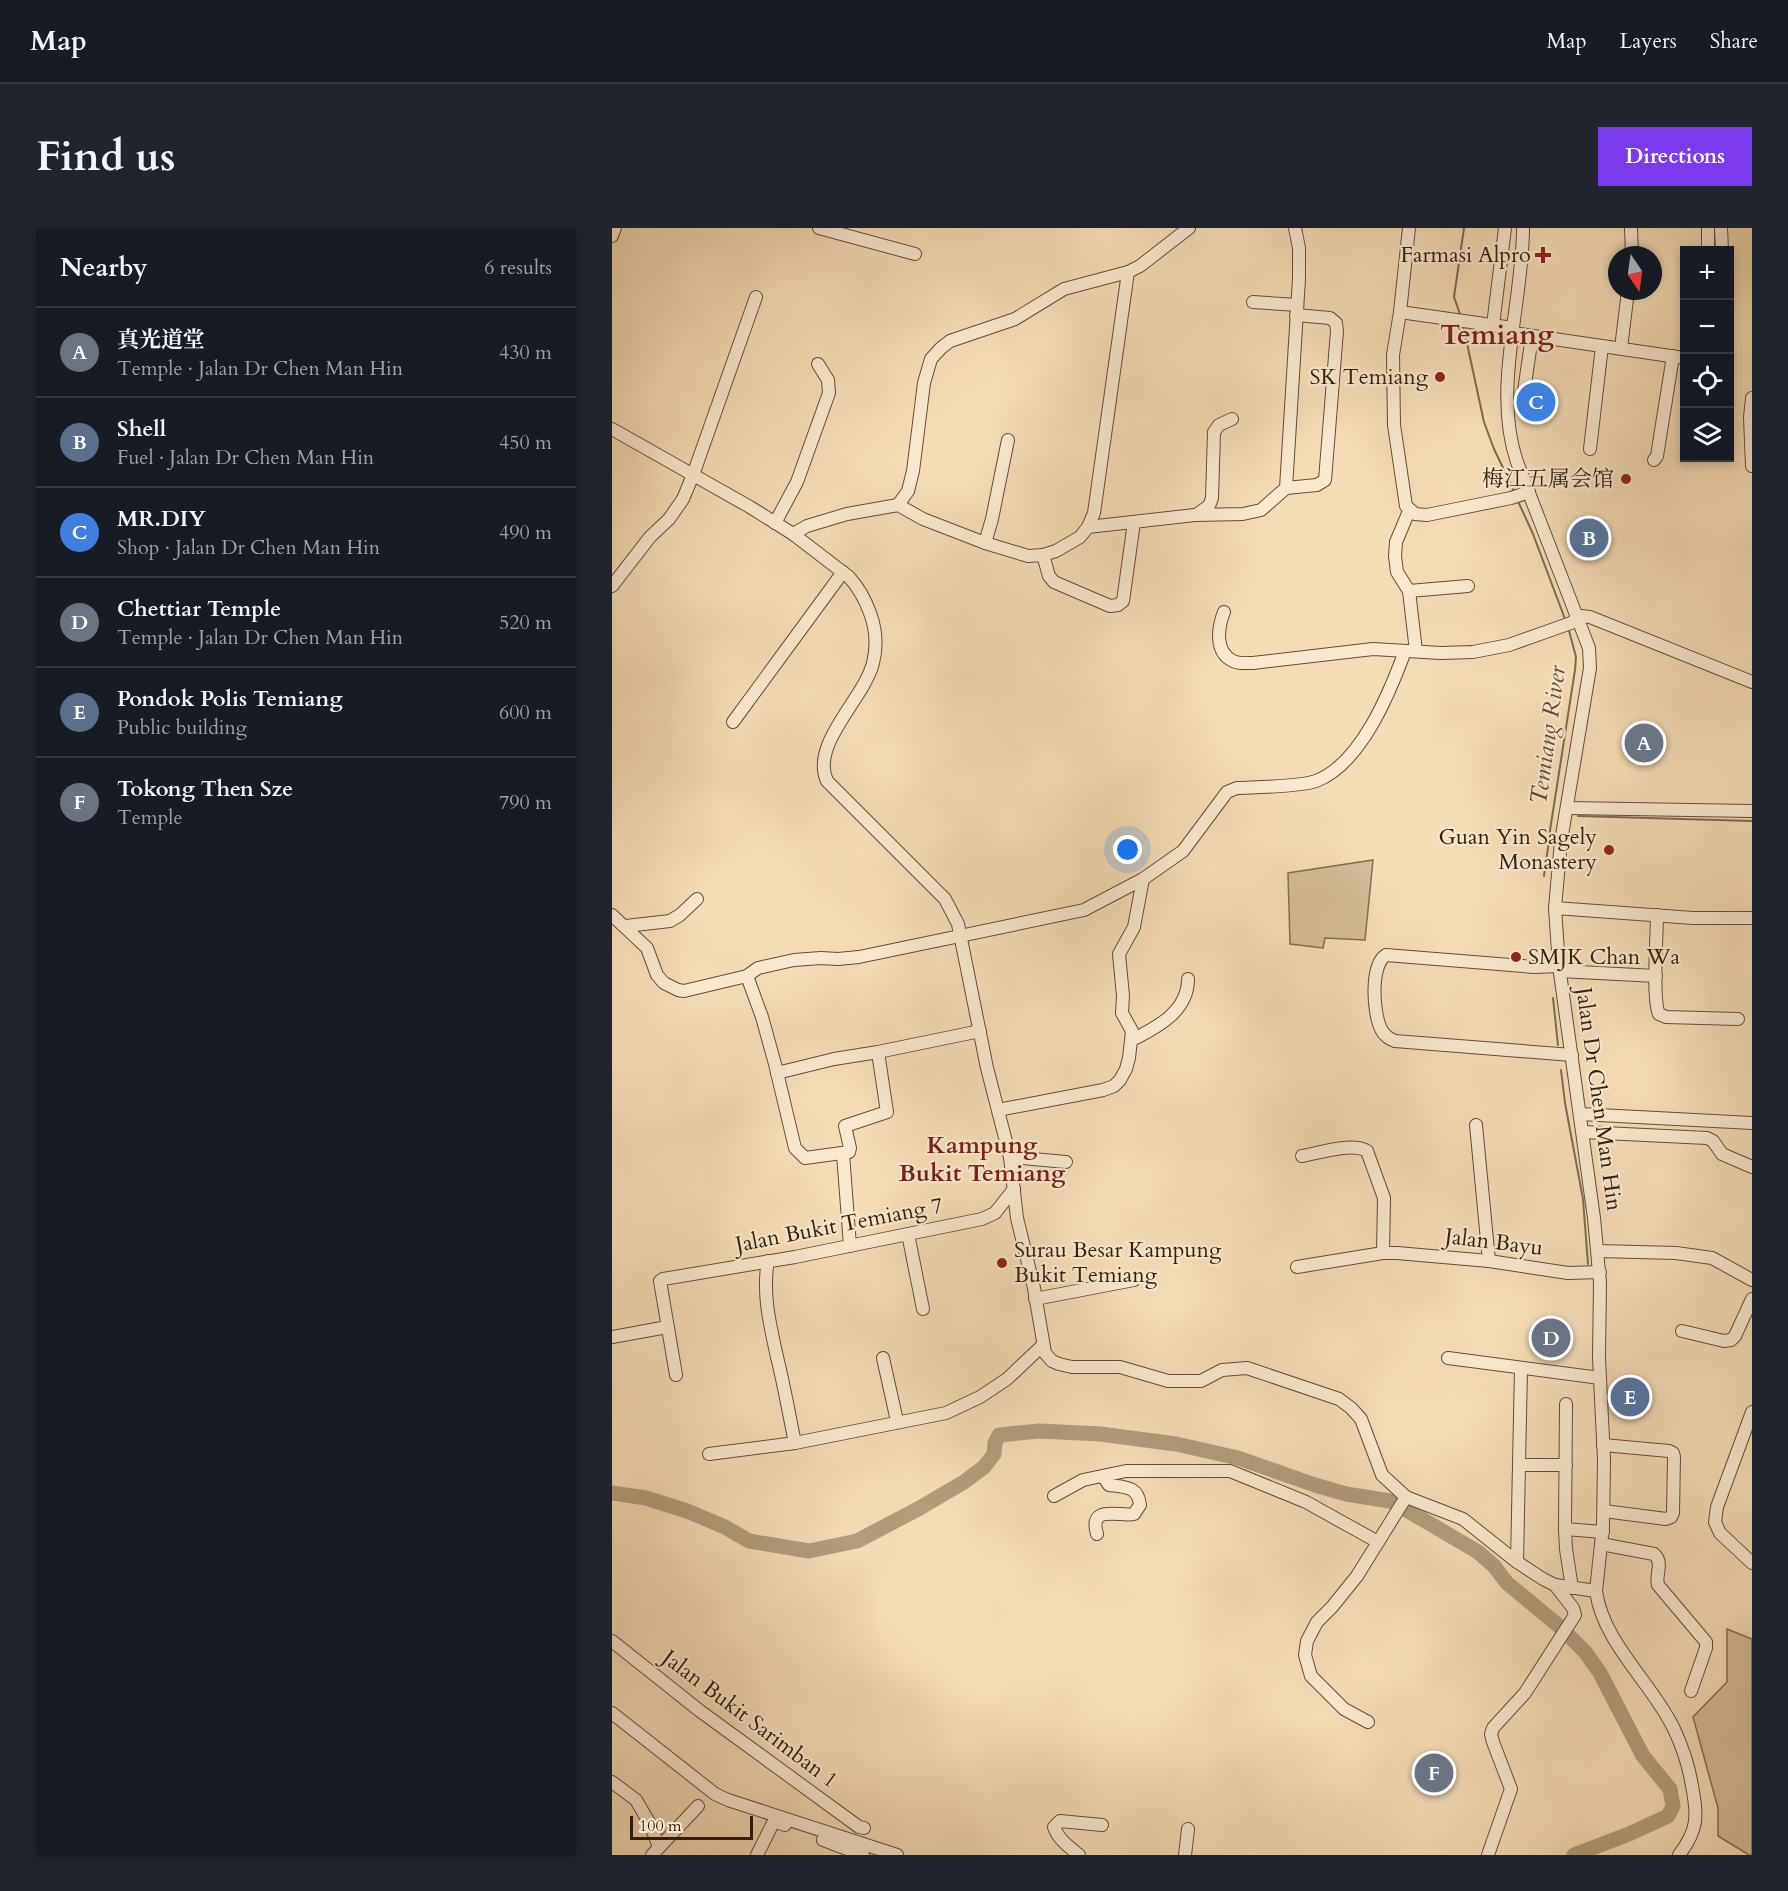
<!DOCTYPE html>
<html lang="en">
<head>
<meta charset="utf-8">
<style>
	body { margin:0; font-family:Cardo,"Noto Serif SC",serif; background:#20242c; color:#f1f3f6 }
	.controls { position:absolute; right:18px; top:18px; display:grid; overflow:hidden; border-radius:0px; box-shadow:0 3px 9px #0003 }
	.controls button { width:54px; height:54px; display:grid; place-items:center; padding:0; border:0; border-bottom:2px solid #363941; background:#171b24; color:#f1f3f6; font:30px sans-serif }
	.compass { position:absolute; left:996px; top:18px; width:54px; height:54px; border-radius:50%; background:#171b24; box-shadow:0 3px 9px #0003; rotate:167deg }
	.scale { position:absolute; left:18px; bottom:15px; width:123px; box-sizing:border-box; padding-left:6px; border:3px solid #301f0d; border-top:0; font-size:16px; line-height:21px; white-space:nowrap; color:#301f0d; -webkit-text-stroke:4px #f8e8cf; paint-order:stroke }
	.you { position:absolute; left:516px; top:622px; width:21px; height:21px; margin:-15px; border:4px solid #fff; border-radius:50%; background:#1a73e8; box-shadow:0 0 0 9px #1a73e833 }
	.badge { display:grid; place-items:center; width:39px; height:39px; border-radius:50%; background:#7c3aed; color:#fff; font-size:20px; font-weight:700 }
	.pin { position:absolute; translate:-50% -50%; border:3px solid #fff; box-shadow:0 2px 6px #0006 }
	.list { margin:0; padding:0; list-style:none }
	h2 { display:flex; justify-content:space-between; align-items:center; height:78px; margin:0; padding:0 24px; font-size:26px }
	h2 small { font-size:20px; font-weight:400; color:#9ea1a6 }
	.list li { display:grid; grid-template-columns:39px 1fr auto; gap:18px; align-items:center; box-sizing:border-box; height:90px; padding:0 24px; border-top:2px solid #363941 }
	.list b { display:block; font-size:22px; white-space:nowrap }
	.list p { margin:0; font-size:20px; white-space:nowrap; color:#9ea1a6 }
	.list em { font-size:20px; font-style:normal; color:#9ea1a6 }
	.icon { flex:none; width:33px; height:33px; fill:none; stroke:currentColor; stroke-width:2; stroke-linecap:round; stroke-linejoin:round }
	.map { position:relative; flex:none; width:1140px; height:1627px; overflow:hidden; border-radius:0px }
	header { display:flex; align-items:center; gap:36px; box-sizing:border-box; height:84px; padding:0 30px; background:#171b24; border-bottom:2px solid #363941 }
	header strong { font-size:28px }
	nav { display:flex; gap:33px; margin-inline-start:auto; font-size:21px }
	.intro { display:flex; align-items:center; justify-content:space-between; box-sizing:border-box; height:144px; padding:0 36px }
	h1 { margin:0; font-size:42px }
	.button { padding:15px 27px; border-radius:0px; background:#7c3aed; color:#fff; font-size:21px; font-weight:700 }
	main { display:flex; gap:36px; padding:0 36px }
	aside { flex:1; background:#171b24; border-radius:0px; box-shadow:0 3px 9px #0003 }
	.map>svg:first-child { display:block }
	.green { fill:#d3bc98; stroke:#826e52; stroke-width:1.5 }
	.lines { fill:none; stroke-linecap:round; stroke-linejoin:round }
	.stream { stroke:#7d6a50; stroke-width:2 }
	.river { stroke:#b19c7c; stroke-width:15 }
	.minor-casing { stroke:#614e37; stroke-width:14 }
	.minor { stroke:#f8e8cf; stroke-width:12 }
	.poi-dot { fill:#8f2418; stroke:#f8e8cf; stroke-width:2 }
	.labels { text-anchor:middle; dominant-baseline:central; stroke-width:4.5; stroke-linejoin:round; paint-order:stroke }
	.poi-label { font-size:22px; fill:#301f0d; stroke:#f8e8cf; text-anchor:end }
	.street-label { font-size:22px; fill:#301f0d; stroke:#f8e8cf }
	.water-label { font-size:24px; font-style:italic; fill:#5d4b34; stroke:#f8e8cf }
	.neighbourhood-label { font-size:24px; font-weight:bold; fill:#7a1f14; stroke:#f8e8cf }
	.district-label { font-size:28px; font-weight:bold; fill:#7a1f14; stroke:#f8e8cf }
</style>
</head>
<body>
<header>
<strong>Map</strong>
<nav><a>Map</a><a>Layers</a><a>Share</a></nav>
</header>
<div class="intro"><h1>Find us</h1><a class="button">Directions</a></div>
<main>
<aside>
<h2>Nearby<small>6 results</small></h2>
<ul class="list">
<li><span class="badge" style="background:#6b7280">A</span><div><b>真光道堂</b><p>Temple · Jalan Dr Chen Man Hin</p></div><em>430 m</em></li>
<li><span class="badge" style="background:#5c6f8a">B</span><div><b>Shell</b><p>Fuel · Jalan Dr Chen Man Hin</p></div><em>450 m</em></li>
<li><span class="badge" style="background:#3f7fe0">C</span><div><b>MR.DIY</b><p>Shop · Jalan Dr Chen Man Hin</p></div><em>490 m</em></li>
<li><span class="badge" style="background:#6b7280">D</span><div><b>Chettiar Temple</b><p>Temple · Jalan Dr Chen Man Hin</p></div><em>520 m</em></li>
<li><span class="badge" style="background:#5c6f8a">E</span><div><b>Pondok Polis Temiang</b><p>Public building</p></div><em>600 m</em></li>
<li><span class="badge" style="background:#6b7280">F</span><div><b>Tokong Then Sze</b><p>Temple</p></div><em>790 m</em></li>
</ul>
</aside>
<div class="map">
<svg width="1140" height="1627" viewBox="0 0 1140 1627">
	<rect width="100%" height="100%" fill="#f4dcb5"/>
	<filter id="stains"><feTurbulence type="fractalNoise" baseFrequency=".00333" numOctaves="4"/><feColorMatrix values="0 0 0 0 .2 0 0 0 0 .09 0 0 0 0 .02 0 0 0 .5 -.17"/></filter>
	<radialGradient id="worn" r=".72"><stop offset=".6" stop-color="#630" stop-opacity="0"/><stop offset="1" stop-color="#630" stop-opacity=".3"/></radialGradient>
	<g class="green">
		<path d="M 761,632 L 753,712 L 713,710 L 711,720 L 678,716 L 676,645 Z"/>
		<path d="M 1115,1401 L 1140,1411 L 1140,1627 L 1137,1627 L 1106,1608 L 1106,1580 L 1081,1489 L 1115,1454 Z"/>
	</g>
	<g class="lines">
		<g class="stream">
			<path d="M 849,89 L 842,69 L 852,0"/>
			<path d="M 851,97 L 872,194 L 882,221 L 902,263"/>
			<path d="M 905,271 L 921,306 L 953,391"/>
			<path d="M 966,588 L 1140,593"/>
			<path d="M 937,609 L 963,442 L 964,429 L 956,399"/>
			<path d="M 932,648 L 937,613"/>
			<path d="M 941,770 L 946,817"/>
			<path d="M 949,842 L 953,875 L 971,971 L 976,1036"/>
		</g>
		<path class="river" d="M 0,1265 L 34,1270 L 75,1283 L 113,1299 L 137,1313 L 197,1323 L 245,1313 L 306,1281 L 352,1254 L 372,1239 L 382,1226 L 383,1215 L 387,1207 L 427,1203 L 488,1206 L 564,1216 L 626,1230 L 703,1257 L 734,1266 L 778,1273 L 798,1284 L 866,1324 L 882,1338 L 895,1355 L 947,1398 L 974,1425 L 988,1445 L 1031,1528 L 1058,1561 L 1061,1578 L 1056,1588 L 1017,1606 L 962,1627"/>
		<defs>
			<g id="minor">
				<path d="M 207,0 L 303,26"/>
				<path d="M 797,0 L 788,84 L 781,127 L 782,197 L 794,278 L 803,286 L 815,287 L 899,270 L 917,264"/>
				<path d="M 911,0 C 911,75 880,161 905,234 L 977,420 L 978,440 L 949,613 L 943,680 L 947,738 L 982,990 L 988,1055 L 987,1130 L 992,1231 L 991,1298 L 984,1363 C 991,1415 1040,1455 1062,1501 C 1071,1520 1077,1539 1080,1558 C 1086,1588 1086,1602 1067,1627"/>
				<path d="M 1019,0 L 1020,27"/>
				<path d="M 1096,0 L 1096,22"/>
				<path d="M 1109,0 L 1110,22"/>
				<path d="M 0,8 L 3,0"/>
				<path d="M 641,74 L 685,77"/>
				<path d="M 788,84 L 901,100"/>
				<path d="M 881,97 L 893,0"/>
				<path d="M 901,105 L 1072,130"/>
				<path d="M 1009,120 L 1016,63"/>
				<path d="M 1140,170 L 1138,189 L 1140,238"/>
				<path d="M 910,177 L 920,108"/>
				<path d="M 0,201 L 138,279 L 181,306 L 237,349 C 247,360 253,371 258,385 C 264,401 265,419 261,435 C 252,471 198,516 215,553 L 333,671 L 346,696 L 375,840 L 398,929 L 405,990 L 422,1060 L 433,1125 L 440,1133 L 447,1136 L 460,1139 L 508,1139 L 556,1153 L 589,1153 L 610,1142 L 635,1140 L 727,1171 L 739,1180 L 749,1191 L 770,1247 L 794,1269 L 851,1291 L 905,1334 L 931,1351 L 943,1357 L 984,1363"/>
				<path d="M 978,221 L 990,118"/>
				<path d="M 1042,232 L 1045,228 L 1061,128"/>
				<path d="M 674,260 L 705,257 L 713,252 L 725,103 L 724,95 L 718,90 L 684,87"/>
				<path d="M 286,277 L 296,263 L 301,243 L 312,155 L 319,131 L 329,120 L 338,113 L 403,91 L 452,61 L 516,44 L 528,38 L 577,0"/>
				<path d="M 797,283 L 784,314 L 783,328 L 785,344 L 797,363 L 804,423"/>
				<path d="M 584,287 L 597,278 L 600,270 L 602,204 L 607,197 L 620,191"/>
				<path d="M 163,295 L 185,254 L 217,165 L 216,152 L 206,136"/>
				<path d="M 476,299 L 583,287 L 631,286 L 649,282 L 674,260 L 687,51 L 687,20 L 683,0"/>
				<path d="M 181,306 L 195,298 L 235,286 L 286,277 L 311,291 L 373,315 L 416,328 L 431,327 L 444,323 L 468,309 L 476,299 L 482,285 L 516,44"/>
				<path d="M 373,315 L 380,291 L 396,212"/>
				<path d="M 431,327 L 437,348 L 442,354 L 498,378 L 506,377 L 511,373 L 522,294"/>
				<path d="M 0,358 L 38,309 L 57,291 L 71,271 L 81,247 L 144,69"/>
				<path d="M 797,363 L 856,358"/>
				<path d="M 612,384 C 606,399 602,424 621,433 C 626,436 634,435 641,435 L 761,421 L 829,425 L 861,424 L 897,417 L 959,395 L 969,388 L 978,389 L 1140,454"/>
				<path d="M 121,494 L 231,344"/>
				<path d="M 955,580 L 1140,583"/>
				<path d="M 943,680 L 1081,690 L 1140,690"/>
				<path d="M 0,687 L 35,720 L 45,747 L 52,755 L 66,762 L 72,763 L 135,748 L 146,740 L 182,732 L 209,730 L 226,731 L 247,729 L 472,682 L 531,651 L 571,623 L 615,564 L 625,560 C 645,559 687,559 704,553 C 749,536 778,464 793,423"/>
				<path d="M 1045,687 C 1045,707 1040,772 1047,786 L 1054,789 L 1126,791"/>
				<path d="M 14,698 L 58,693 L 68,687 L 85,671"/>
				<path d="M 947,738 L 922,739 L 774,727 C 758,737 761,785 769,801 C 772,807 777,811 783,813 L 960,827"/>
				<path d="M 948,743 L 1044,748"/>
				<path d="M 135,748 L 150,789 L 163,836 L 183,920 L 193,930 L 237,924 L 238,920 L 233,898 L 275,884 L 266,824"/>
				<path d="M 520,812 C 546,799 576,783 576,751"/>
				<path d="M 165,845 L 222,831 L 266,824 L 368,803"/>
				<path d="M 386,882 L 491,862 L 502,858 L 508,852 L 514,841 L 517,830 L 520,803 L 510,785 L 511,768 L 507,726 L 522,699 L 531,651"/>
				<path d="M 968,886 L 1140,895"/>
				<path d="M 864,897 L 877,1033"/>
				<path d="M 971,904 L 1095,910 L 1101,913 L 1110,926 L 1140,939"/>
				<path d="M 231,926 L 238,1018"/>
				<path d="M 690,928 C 707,925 740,914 755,923 L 772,970 L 771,1025"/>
				<path d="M 398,929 L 454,934"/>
				<path d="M 296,1006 L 311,1081"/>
				<path d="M 986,1023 L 1064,1025 L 1100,1030 L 1140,1052"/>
				<path d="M 156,1033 C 150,1065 158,1097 165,1129 C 172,1157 177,1186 183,1215"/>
				<path d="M 685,1039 L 771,1025 L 785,1025 L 877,1033 L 956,1045 L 988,1044"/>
				<path d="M 423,1071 L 522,1052"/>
				<path d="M 1070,1103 L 1112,1113 L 1119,1112 L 1123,1108 L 1140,1071"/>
				<path d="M 0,1109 L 55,1099"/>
				<path d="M 271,1130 L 285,1193"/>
				<path d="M 836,1130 L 988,1150"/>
				<path d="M 64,1147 L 48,1053 L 51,1051 L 183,1029 L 370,991 L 383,985 L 402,961"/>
				<path d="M 954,1176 L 953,1301 L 991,1304"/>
				<path d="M 1140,1184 L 1105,1279 L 1103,1294 L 1108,1305 L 1140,1335"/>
				<path d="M 991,1217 L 1057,1223 L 1061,1225 L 1062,1229 L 1061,1285 L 1059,1289 L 1054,1291 L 992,1283"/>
				<path d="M 97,1226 L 183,1215 L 334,1185 L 368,1169 L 395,1151 L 431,1117"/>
				<path d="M 907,1237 L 954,1237"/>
				<path d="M 442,1268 L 471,1252 L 514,1243 L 618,1243 L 694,1274 L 766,1314"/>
				<path d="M 953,1301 L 954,1321 L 960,1360"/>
				<path d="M 485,1306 C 476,1276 508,1289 522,1286 L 528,1277 C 526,1258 513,1259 497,1257 L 491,1248"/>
				<path d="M 989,1316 L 1042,1326 C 1052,1335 1043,1346 1046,1357 L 1094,1414 L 1094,1420 L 1079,1463"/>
				<path d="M 905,1334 L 909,1140"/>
				<path d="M 0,1413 L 88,1483 L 247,1599 L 252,1600"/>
				<path d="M 0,1485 L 103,1566 L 116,1572 L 285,1627"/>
				<path d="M 756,1494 L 732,1481 L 699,1448 L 693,1427 L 695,1413 L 705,1394 L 720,1379 L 745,1348 L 794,1269"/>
				<path d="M 0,1554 L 24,1572 L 38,1596 L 47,1619"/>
				<path d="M 211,1612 L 251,1627"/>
				<path d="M 40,1627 L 86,1578"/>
				<path d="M 145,1627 L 162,1593 L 173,1597"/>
				<path d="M 467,1627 C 457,1619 446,1611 442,1599 L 448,1593 L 490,1597"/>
				<path d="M 573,1627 L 576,1601"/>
				<path d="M 876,1627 L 899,1561 L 881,1514 L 879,1506 L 881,1500 L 913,1465 L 963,1387 L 961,1380 L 943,1357"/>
			</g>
		</defs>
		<use href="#minor" class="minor-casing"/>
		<use href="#minor" class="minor"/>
	</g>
	<g class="poi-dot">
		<path d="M928 18h6v6h6v6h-6v6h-6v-6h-6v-6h6z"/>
		<circle cx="828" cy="149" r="6"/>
		<circle cx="1014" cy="251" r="6"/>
		<circle cx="997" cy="622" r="6"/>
		<circle cx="904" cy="729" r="6"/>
		<circle cx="390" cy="1035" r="6"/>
	</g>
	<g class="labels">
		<g class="poi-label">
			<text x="919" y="27">Farmasi Alpro</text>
			<text x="816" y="149">SK Temiang</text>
			<text x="1002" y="251">梅江五属会馆</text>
			<text x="985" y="609">Guan Yin Sagely<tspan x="985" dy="25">Monastery</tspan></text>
			<text x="916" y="729" text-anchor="start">SMJK Chan Wa</text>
			<text x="402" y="1022" text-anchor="start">Surau Besar Kampung<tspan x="402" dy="25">Bukit Temiang</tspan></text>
		</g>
		<g class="street-label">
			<text transform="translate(987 871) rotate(82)">Jalan Dr Chen Man Hin</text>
			<text transform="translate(227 997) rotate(-11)">Jalan Bukit Temiang 7</text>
			<text transform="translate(882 1014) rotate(7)">Jalan Bayu</text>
			<text transform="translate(138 1491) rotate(37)">Jalan Bukit Sarimban 1</text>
		</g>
		<g class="water-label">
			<text transform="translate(936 507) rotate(-82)">Temiang River</text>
		</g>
		<g class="neighbourhood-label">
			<text x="370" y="917">Kampung<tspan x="370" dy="28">Bukit Temiang</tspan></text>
		</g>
		<g class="district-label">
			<text x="885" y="107">Temiang</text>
		</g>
	</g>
	<rect width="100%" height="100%" filter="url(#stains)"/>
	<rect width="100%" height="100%" fill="url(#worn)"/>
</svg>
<div class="controls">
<button>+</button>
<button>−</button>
<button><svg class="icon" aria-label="locate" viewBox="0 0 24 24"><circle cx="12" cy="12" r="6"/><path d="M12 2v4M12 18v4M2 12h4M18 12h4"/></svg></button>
<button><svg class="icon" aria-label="layers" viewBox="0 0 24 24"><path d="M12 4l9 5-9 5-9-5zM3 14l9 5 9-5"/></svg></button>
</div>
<svg class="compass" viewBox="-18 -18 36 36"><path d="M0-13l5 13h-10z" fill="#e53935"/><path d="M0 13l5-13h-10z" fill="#9ea1a6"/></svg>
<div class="scale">100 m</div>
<div class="you"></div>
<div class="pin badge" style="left:1032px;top:515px;background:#6b7280">A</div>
<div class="pin badge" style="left:977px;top:310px;background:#5c6f8a">B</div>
<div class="pin badge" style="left:924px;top:174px;background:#3f7fe0">C</div>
<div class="pin badge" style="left:939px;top:1110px;background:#6b7280">D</div>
<div class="pin badge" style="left:1018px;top:1169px;background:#5c6f8a">E</div>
<div class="pin badge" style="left:822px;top:1545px;background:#6b7280">F</div>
</div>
</main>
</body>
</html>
